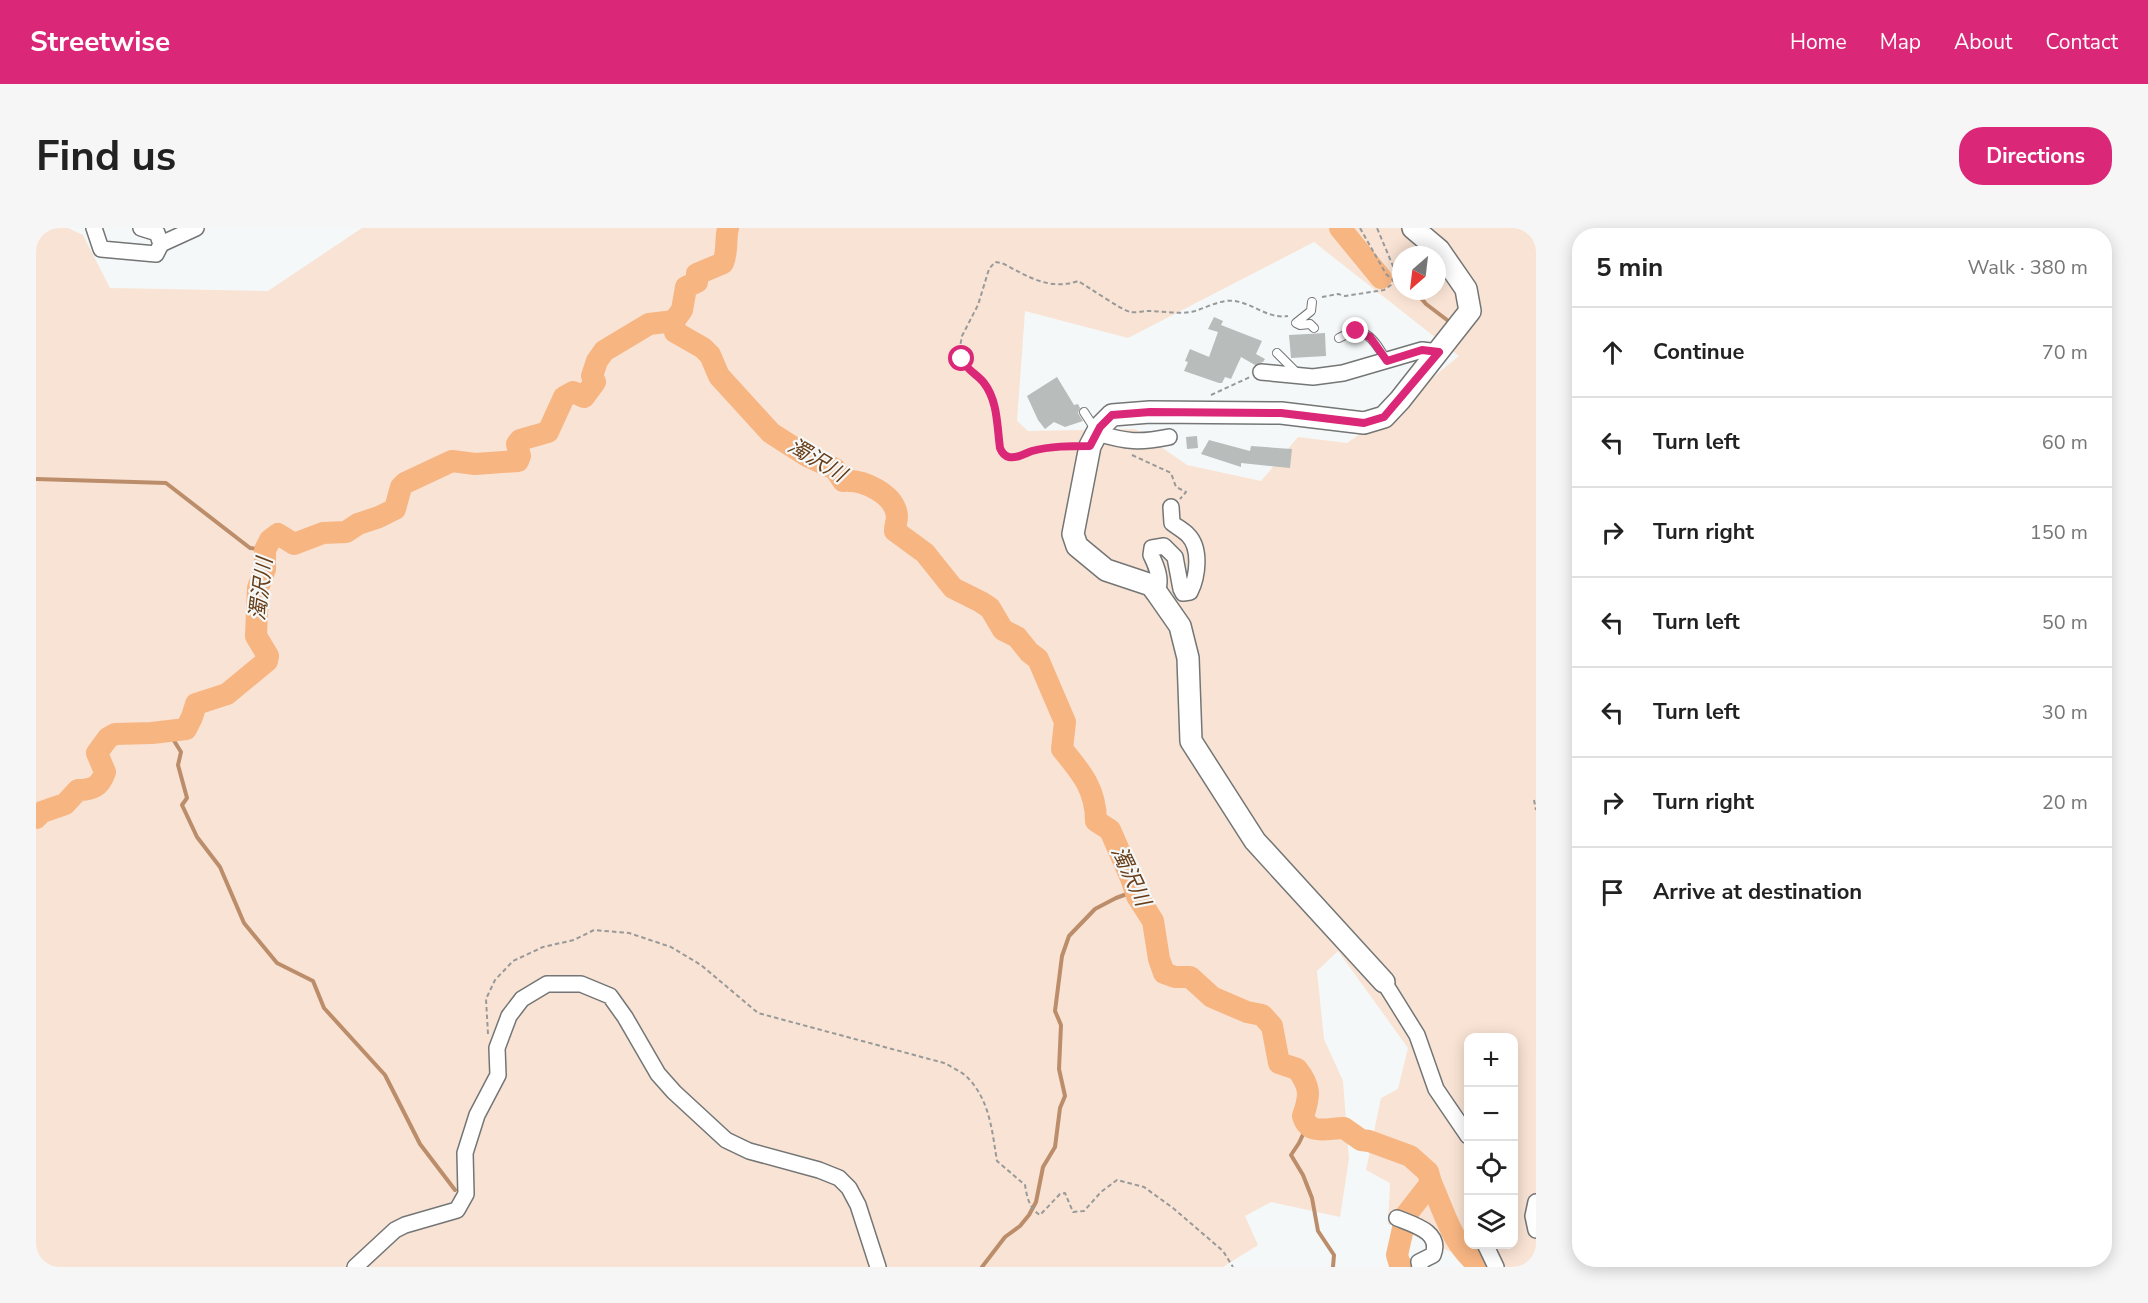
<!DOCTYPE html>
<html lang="en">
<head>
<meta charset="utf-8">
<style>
	body { margin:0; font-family:"Nunito Sans","Noto Sans JP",sans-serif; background:#f6f6f6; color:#222 }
	.controls { position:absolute; right:18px; bottom:18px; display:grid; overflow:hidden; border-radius:12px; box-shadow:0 3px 15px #0003 }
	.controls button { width:54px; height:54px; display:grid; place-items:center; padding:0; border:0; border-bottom:2px solid #e0e0e0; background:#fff; color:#222; font:30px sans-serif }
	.compass { position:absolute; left:1356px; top:18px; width:54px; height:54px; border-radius:50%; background:#fff; box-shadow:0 3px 15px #0003; rotate:208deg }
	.stop { position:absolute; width:18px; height:18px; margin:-14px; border:4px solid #db2777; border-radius:50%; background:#fff }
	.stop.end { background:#db2777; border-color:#fff; box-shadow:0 2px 6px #0008 }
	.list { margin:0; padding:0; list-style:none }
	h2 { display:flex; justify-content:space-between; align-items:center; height:78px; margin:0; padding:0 24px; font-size:26px }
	h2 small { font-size:20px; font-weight:400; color:#767676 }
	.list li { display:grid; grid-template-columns:39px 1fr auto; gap:18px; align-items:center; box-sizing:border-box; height:90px; padding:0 24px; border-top:2px solid #e0e0e0 }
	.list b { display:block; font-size:22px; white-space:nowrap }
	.list em { font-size:20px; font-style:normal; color:#767676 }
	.icon { flex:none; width:33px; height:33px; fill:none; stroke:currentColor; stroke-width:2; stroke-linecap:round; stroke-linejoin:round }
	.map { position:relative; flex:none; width:1500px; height:1039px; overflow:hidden; border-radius:24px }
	header { display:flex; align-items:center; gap:36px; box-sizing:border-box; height:84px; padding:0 30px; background:#db2777; color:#fff }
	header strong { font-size:28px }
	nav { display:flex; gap:33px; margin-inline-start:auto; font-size:21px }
	.intro { display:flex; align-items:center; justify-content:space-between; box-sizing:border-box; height:144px; padding:0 36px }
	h1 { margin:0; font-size:42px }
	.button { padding:15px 27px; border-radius:24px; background:#db2777; color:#fff; font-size:21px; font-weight:700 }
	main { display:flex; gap:36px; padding:0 36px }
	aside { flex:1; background:#fff; border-radius:24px; box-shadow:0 3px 15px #0003 }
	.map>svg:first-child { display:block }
	.green { fill:#f9e3d4; fill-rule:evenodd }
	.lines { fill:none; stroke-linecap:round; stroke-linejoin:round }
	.stream { stroke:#bb8d6a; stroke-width:4 }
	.river { stroke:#f7b582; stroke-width:22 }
	.building { fill:#b8bcbb }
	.lane-casing { stroke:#737675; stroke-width:10 }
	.street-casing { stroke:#737675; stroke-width:18 }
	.secondary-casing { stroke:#737675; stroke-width:24 }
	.path { stroke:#989a9a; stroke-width:2; stroke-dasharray:4.5 3; stroke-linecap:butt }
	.lane { stroke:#fff; stroke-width:8 }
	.street { stroke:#fff; stroke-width:15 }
	.secondary { stroke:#fff; stroke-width:21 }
	.route { stroke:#db2777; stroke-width:8 }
	.labels { text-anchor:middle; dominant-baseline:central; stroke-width:4.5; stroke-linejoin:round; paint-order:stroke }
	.water-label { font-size:21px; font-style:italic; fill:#683d17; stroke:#f5f8f8 }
</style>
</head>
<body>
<header>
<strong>Streetwise</strong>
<nav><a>Home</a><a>Map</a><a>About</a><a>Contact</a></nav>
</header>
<div class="intro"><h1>Find us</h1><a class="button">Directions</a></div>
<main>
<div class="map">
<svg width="1500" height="1039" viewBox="0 0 1500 1039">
	<rect width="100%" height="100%" fill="#f5f8f8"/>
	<path class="green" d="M 0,0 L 32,0 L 47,7 L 74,60 L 232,63 L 326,0 L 1500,0 L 1500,1039 L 1433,1039 L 1415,1024 L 1352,996 L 1354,955 L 1330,942 L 1345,870 L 1362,861 L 1372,820 L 1302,723 L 1281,743 L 1288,811 L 1307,853 L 1313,931 L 1304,989 L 1235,974 L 1209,988 L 1222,1017 L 1187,1039 L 0,1039 ZM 1278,14 L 1423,128 L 1348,189 L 1311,215 L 1262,209 L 1225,253 L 1151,237 L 1099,201 L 992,203 L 981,193 L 989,83 L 1092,110 ZM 1365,27 L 1401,27 L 1401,63 L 1365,63 ZM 1432,810 L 1478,810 L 1478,1016 L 1432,1016 Z"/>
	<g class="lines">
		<g class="stream">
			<path d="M 1345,50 L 1347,50"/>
			<path d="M 1379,63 L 1390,76 L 1415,95"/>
			<path d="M 0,251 L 130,255 L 214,320 L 229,322"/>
			<path d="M 132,503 L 145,524 L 142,537 L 151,570 L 146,577 L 161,609 L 184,639 L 208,695 L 241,735 L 277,753 L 288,780 L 349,847 L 384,916 L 419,962"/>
			<path d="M 1271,898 L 1263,915 L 1255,927 L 1267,947 L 1276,970 L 1282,1003 L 1298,1027 L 1297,1039"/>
			<path d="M 946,1039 L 969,1009 L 984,998 L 993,987 L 1000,974 L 1007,939 L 1019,919 L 1024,880 L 1029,868 L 1023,841 L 1025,797 L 1019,783 L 1026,728 L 1033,708 L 1059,681 L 1080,670 L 1099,663"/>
		</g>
		<g class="river">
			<path d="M 692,0 C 689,12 692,23 687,35 L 661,46 L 661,54 L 650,59 L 646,82 L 638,93 L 639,104 L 667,120 L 674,127 L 683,148 L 735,205 L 771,228 L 799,241 L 807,253 C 827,251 859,266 861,288 C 861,293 859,298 859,303 L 889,325 L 917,360 L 945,374 L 954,380 L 967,402 L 981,409 L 993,424 L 1002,431 L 1029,494 L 1026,521 C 1046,545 1060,562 1060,593 L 1074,602 L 1095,650 L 1101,668 L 1117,693 L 1123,731 L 1128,745 L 1139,749 L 1154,749 L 1176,769 L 1211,784 L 1226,787 L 1236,798 L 1243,835 L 1261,841 C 1275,859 1274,868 1267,888 C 1273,908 1291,900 1308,900 L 1325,912 L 1333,913 L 1374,928 L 1392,944 L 1395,955 L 1370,987 L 1361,1027 L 1364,1037 L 1367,1039"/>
			<path d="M 1304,0 L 1345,50"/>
			<path d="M 0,590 L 6,584 L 29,576 L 42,562 C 56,562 64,559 69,544 L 61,525 L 72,510 L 79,506 L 116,505 L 150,501 L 156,489 L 160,476 L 191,466 L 231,433 L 232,428 L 220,408 L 222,360 L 229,341 L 229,322 L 234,312 L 242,306 L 258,316 L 287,305 L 310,304 L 322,296 L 343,289 L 359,281 L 365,259 L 369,255 L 416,233 L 439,236 L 482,233 L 484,228 L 481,216 L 484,212 L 512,204 L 528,169 L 537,164 L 548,169 L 559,154 L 556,148 L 561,133 L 568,123 L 613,96 L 638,93"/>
			<path d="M 1395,955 C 1410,987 1415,1016 1445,1039"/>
		</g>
	</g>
	<g class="building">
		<path d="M 1178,89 L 1187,93 L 1185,97 L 1226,113 L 1220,126 L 1229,131 L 1227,134 L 1219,137 L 1205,129 L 1195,151 L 1189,149 L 1186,155 L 1183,155 L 1148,143 L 1152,134 L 1149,133 L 1154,121 L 1173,129 L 1182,104 L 1172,101 Z"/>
		<path d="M 1289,105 L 1290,128 L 1255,130 L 1253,107 Z"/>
		<path d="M 1021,149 L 1038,177 L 1042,176 L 1044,180 L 1042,185 L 1047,193 L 1029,199 L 1018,194 L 1009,201 L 1002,192 L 991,168 Z"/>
		<path d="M 1161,208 L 1162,220 L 1151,221 L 1150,209 Z"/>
		<path d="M 1173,212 L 1214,223 L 1215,218 L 1256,221 L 1254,240 L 1205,235 L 1205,239 L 1165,226 Z"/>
	</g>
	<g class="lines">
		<defs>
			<g id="lane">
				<path d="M 1276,74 L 1275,83 L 1260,95 L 1264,97 L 1274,96 L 1278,100"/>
				<path d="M 1303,110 C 1330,95 1338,112 1351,133"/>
				<path d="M 1241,125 L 1261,145"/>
				<path d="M 1048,184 L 1059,201"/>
			</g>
			<g id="street">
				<path d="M 58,0 L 65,21 L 120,26 L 125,16 L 121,5 L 105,0"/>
				<path d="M 125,16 L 160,0"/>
				<path d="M 1225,144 L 1277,149 L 1307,145 L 1386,122 L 1403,124"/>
				<path d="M 1061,205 C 1091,214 1103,215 1133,209"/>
				<path d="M 1121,365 C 1126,352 1121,339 1115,327 L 1116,320 L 1128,318 L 1139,329 L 1145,361 L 1147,365 L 1154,364 C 1162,348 1165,320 1152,307 C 1147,302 1141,299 1136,295 L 1135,279"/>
				<path d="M 1348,754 L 1381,807 L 1400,861 L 1432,908"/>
				<path d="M 1500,974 L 1497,988 L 1500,1002"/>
				<path d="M 1361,990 C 1378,997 1406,1004 1397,1027 L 1383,1034 L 1384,1039"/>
				<path d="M 1449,1016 L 1460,1039"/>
				<path d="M 319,1039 L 359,1002 L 369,997 L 421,982 L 430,966 L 429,925 L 441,887 L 462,847 L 461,820 L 473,788 L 486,771 L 511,756 L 545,756 L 574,768 L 589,789 L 622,846 L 638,864 L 690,912 L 713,923 L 783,942 L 803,950 L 813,960 L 822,977 L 842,1039"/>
			</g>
			<path id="secondary" d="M 1348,754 L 1219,613 L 1155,513 L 1152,430 L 1144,398 L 1121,365 L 1115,357 L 1070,342 L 1041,318 L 1037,306 L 1054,218 L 1064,199 L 1076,187 L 1114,184 L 1245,185 L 1328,195 L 1348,189 L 1364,172 L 1434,83 L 1430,61 L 1403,22 L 1377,0"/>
		</defs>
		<use href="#lane" class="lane-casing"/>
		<use href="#street" class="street-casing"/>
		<use href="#secondary" class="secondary-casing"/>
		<g class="path">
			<path d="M 1324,0 L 1350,46 L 1357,52"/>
			<path d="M 1286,69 L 1302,66 L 1309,68 L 1348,62 L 1355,57 L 1357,52 L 1357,38 L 1341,0"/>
			<path d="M 1175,167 L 1214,149"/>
			<path d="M 1036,218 L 996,223 L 979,230 L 972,229 L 967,226 L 954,164 L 941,147 L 928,137 L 923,124 L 926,108 L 942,77 L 953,41 L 959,34 L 966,35 C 991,48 1013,63 1042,53 C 1054,60 1084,81 1094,84 C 1099,85 1107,83 1113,83 C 1128,83 1143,87 1159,83 C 1172,79 1185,71 1199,73 C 1218,76 1232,91 1252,88"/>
			<path d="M 1096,227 L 1135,245 L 1140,259 L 1150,264 L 1144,271"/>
			<path d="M 1498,572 L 1500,582"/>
			<path d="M 452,806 L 450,771 L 459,752 L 477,733 L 507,719 L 538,712 L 558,702 L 593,705 L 635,719 L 665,737 L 722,785 L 908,835 C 916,839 926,844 932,850 C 954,873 956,903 961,933 L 989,957 C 991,969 993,980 1004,987 L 1024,966 L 1029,965 L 1037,984 L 1048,983 L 1065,964 L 1081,952 L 1108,959 L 1137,980 L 1187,1023 L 1197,1039"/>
		</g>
		<use href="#lane" class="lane"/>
		<use href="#street" class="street"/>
		<use href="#secondary" class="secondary"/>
	</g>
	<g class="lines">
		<path class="route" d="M 926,131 C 930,142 941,146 948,155 C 962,173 961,199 964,220 C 966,225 968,228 973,229 C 982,231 989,225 996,223 C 1014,218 1035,218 1054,218 L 1064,199 L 1076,187 L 1114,184 L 1245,185 L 1328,195 L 1348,189 L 1403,124 L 1386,122 L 1351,133 L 1334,109 L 1320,103"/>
	</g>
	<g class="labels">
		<g class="water-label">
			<text transform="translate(781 232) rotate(31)">濁沢川</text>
			<text transform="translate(225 361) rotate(-83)">濁沢川</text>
			<text transform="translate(1095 648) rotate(65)">濁沢川</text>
		</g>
	</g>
</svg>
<div class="controls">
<button>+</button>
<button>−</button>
<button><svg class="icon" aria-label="locate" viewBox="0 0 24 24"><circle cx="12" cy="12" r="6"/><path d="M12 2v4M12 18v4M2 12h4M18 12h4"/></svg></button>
<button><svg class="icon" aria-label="layers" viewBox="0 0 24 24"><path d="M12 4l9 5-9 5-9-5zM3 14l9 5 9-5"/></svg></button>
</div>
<svg class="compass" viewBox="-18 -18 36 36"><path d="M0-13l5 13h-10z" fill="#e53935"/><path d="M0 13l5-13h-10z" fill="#767676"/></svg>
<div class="stop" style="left:926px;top:131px"></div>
<div class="stop end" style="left:1320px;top:103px"></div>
</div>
<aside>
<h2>5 min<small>Walk · 380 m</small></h2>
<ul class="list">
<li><svg class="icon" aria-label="ahead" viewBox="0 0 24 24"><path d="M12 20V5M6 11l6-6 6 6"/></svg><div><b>Continue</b></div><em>70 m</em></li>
<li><svg class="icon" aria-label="left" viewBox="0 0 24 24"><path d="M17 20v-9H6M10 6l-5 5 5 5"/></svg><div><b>Turn left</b></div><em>60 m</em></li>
<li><svg class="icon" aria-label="right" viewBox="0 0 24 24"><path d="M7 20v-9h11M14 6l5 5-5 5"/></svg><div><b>Turn right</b></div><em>150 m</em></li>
<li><svg class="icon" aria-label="left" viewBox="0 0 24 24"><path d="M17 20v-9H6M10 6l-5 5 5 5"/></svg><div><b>Turn left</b></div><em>50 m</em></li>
<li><svg class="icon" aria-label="left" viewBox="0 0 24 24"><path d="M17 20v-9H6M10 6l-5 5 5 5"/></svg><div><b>Turn left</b></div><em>30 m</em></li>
<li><svg class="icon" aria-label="right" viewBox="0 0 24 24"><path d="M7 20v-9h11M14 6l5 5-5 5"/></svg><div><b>Turn right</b></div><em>20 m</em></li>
<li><svg class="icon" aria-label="arrive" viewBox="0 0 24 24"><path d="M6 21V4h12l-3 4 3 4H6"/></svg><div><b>Arrive at destination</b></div></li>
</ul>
</aside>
</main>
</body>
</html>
